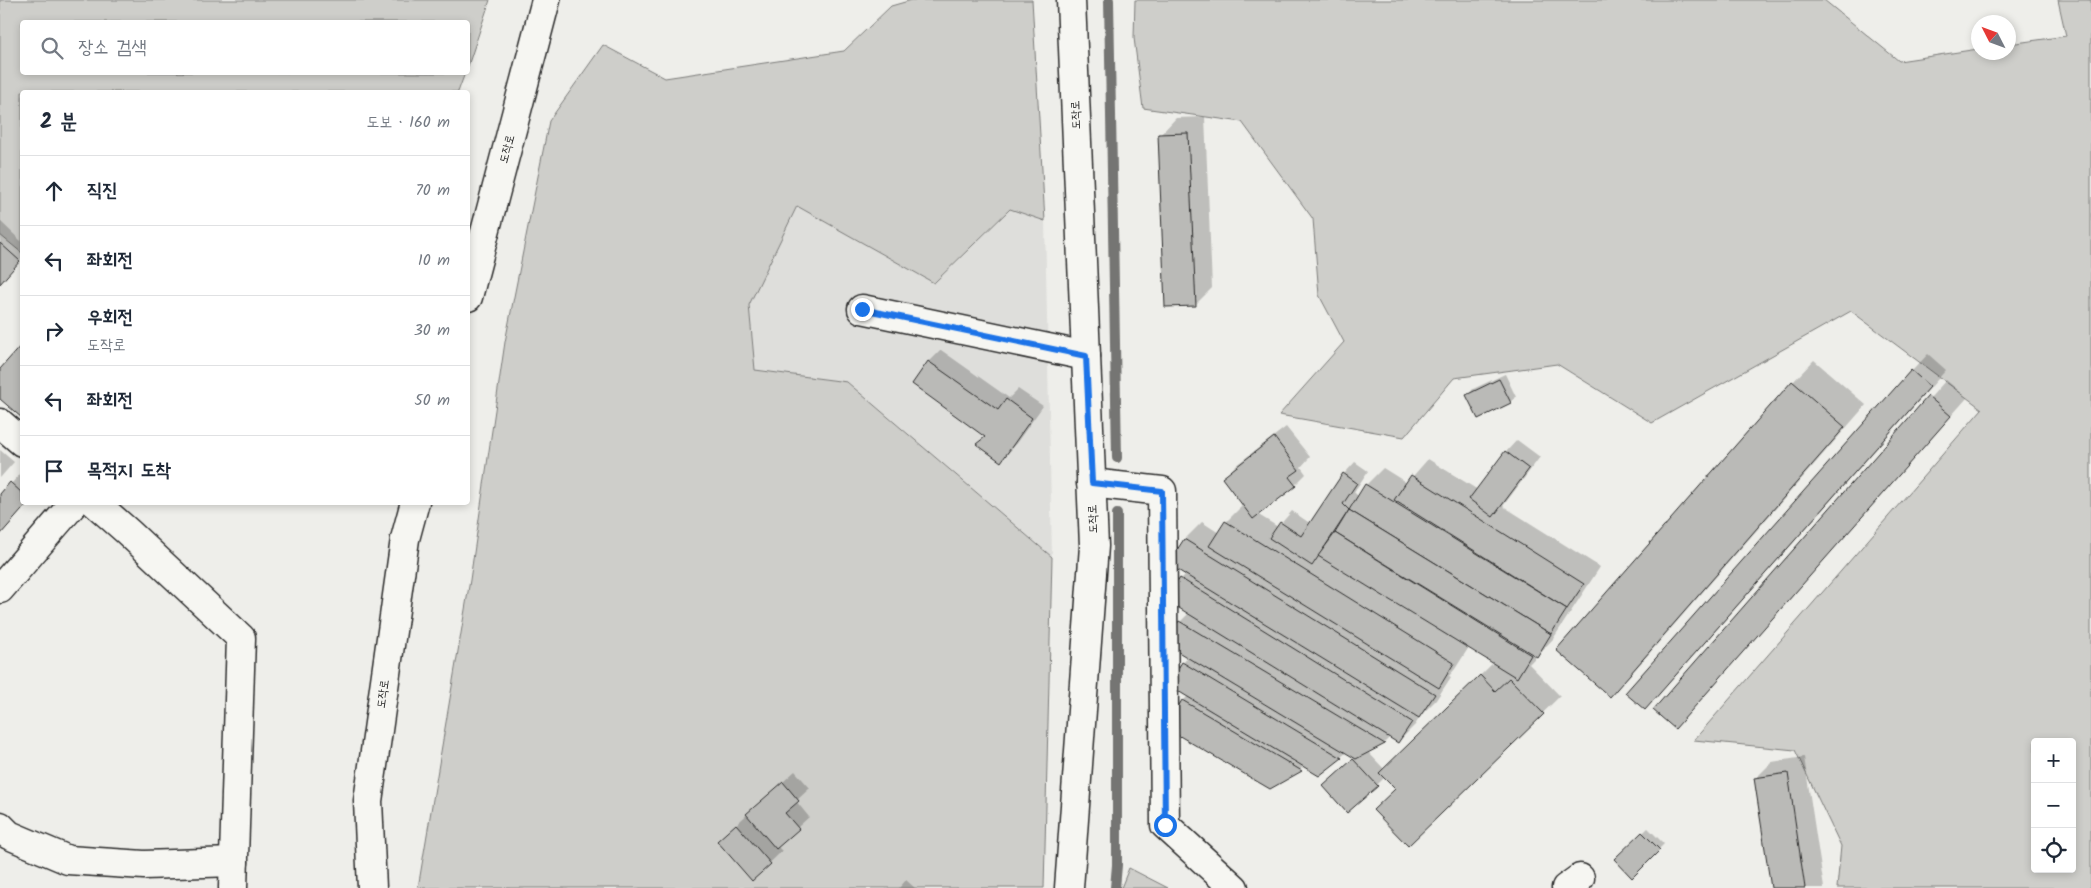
<!DOCTYPE html>
<html lang="ko">
<head>
<meta charset="utf-8">
<style>
	body { margin:0; font-family:Kalam,"Poor Story",sans-serif; background:#f2f2f3; color:#1f2937 }
	.controls { position:absolute; right:15px; bottom:15px; display:grid; overflow:hidden; border-radius:5px; box-shadow:0 2px 8px #0003 }
	.controls button { width:45px; height:45px; display:grid; place-items:center; padding:0; border:0; border-bottom:1px solid #e0e1e3; background:#fff; color:#1f2937; font:25px sans-serif }
	.compass { position:absolute; left:1971px; top:15px; width:45px; height:45px; border-radius:50%; background:#fff; box-shadow:0 2px 8px #0003; rotate:312deg }
	.stop { position:absolute; width:15px; height:15px; margin:-11px; border:4px solid #1a73e8; border-radius:50%; background:#fff }
	.stop.end { background:#1a73e8; border-color:#fff; box-shadow:0 1px 5px #0008 }
	.list { margin:0; padding:0; list-style:none }
	h2 { display:flex; justify-content:space-between; align-items:center; height:65px; margin:0; padding:0 20px; font-size:21px }
	h2 small { font-size:16px; font-weight:400; color:#747a83 }
	.list li { display:grid; grid-template-columns:32px 1fr auto; gap:15px; align-items:center; box-sizing:border-box; height:70px; padding:0 20px; border-top:1px solid #e0e1e3 }
	.list b { display:block; font-size:19px; white-space:nowrap }
	.list p { margin:0; font-size:16px; white-space:nowrap; color:#747a83 }
	.list em { font-size:16px; font-style:normal; color:#747a83 }
	.icon { flex:none; width:28px; height:28px; fill:none; stroke:currentColor; stroke-width:2; stroke-linecap:round; stroke-linejoin:round }
	.map { position:relative; flex:none; width:2091px; height:888px; overflow:hidden }
	.search { position:absolute; background:#fff; box-shadow:0 2px 8px #0003; left:20px; top:20px; width:450px; height:55px; display:flex; align-items:center; gap:12px; box-sizing:border-box; padding:0 18px; border-radius:5px; color:#747a83; font-size:19px }
	.panel { position:absolute; background:#fff; box-shadow:0 2px 8px #0003; left:20px; top:90px; width:450px; height:415px; border-radius:5px }
	.map>svg:first-child { display:block }
	.built { fill:#dededb }
	.green { fill:#cececa; stroke:#7c7c7a; fill-rule:evenodd }
	.shadow { fill:#0003; fill-rule:evenodd }
	.lines { fill:none; stroke-linecap:round; stroke-linejoin:round }
	.stream { stroke:#757573; stroke-width:10 }
	.building { fill:#babab7; stroke:#2b2b2b }
	.minor-casing { stroke:#2b2b2b; stroke-width:31 }
	.minor { stroke:#f6f6f2; stroke-width:28 }
	.route { stroke:#1a73e8; stroke-width:6 }
	.labels { text-anchor:middle; dominant-baseline:central; stroke-width:4; stroke-linejoin:round; paint-order:stroke }
	.street-label { font-size:12px; fill:#2b2b2b; stroke:#f6f6f2 }
</style>
</head>
<body>
<div class="map">
<svg width="2091" height="888" viewBox="0 0 2091 888">
	<rect width="100%" height="100%" fill="#eeeeea"/>
	<filter id="ink" filterUnits="userSpaceOnUse"><feTurbulence type="fractalNoise" baseFrequency=".02" numOctaves="2"/><feDisplacementMap in="SourceGraphic" scale="10" xChannelSelector="R" yChannelSelector="G"/><feConvolveMatrix kernelMatrix="1 2 1 2 8 2 1 2 1" color-interpolation-filters="sRGB"/></filter>
	<g filter="url(#ink)">
		<path class="built" d="M 797,205 L 934,283 L 1010,209 L 1045,221 L 1052,557 L 847,382 L 755,370 L 749,305 Z"/>
		<g class="green">
			<path d="M 0,0 L 490,0 L 468,66 L 468,22 L 22,22 L 22,72 L 465,73 L 458,92 L 22,92 L 22,253 L 0,235 Z"/>
			<path d="M 912,0 L 1032,0 L 1045,221 L 1010,209 L 934,283 L 797,206 L 749,305 L 755,370 L 847,382 L 1052,557 L 1044,888 L 418,888 L 470,580 L 505,342 L 549,121 L 603,45 L 665,78 L 844,51 L 891,6 Z"/>
			<path d="M 1135,0 L 1824,0 L 1899,61 L 1978,49 L 1978,52 L 2008,52 L 2009,44 L 2066,36 L 2058,0 L 2091,0 L 2091,888 L 1837,888 L 1841,846 L 1795,750 L 1694,740 L 1982,409 L 1851,311 L 1652,423 L 1557,364 L 1454,378 L 1404,437 L 1279,415 L 1344,342 L 1319,295 L 1313,219 L 1242,122 L 1143,108 L 1134,38 ZM 2035,742 L 2072,742 L 2072,869 L 2035,869 Z"/>
			<path d="M 1129,868 L 1168,888 L 1121,888 Z"/>
		</g>
		<g class="shadow">
			<path d="M 1205,117 L 1212,288 L 1195,305 L 1160,135 L 1176,118 Z"/>
			<path d="M 0,221 L 22,242 L 22,258 L 0,283 Z"/>
			<path d="M 22,345 L 22,417 L 0,397 L 0,371 Z"/>
			<path d="M 941,350 L 1009,398 L 1018,389 L 1043,406 L 1012,449 L 1001,460 L 978,444 L 986,436 L 913,384 L 929,362 Z"/>
			<path d="M 1928,354 L 1946,370 L 1662,691 L 1912,371 Z"/>
			<path d="M 1814,360 L 1866,405 L 1631,674 L 1610,695 L 1558,649 L 1793,382 Z"/>
			<path d="M 1505,374 L 1516,397 L 1510,402 L 1468,395 L 1473,389 Z"/>
			<path d="M 1946,380 L 1967,398 L 1675,728 L 1654,710 Z"/>
			<path d="M 1286,427 L 1310,457 L 1301,467 L 1306,474 L 1295,485 L 1257,514 L 1278,527 L 1292,511 L 1311,524 L 1344,474 L 1355,462 L 1368,471 L 1354,492 L 1359,497 L 1366,485 L 1383,468 L 1407,483 L 1428,459 L 1478,490 L 1506,452 L 1517,440 L 1540,457 L 1503,506 L 1600,567 L 1553,639 L 1529,664 L 1560,696 L 1408,845 L 1396,789 L 1385,777 L 1377,785 L 1337,775 L 1355,757 L 1347,752 L 1319,775 L 1305,766 L 1270,788 L 1183,701 L 1188,696 L 1183,663 L 1188,657 L 1180,622 L 1189,613 L 1181,579 L 1186,574 L 1170,563 L 1185,539 L 1202,522 L 1219,533 L 1226,522 L 1244,504 L 1224,478 L 1235,466 ZM 1469,647 L 1494,662 L 1385,770 L 1368,752 L 1384,743 L 1390,737 L 1398,742 L 1415,725 L 1422,714 L 1436,700 L 1451,677 L 1449,676 L 1455,669 Z"/>
			<path d="M 0,450 L 14,462 L 0,478 Z"/>
			<path d="M 22,472 L 22,502 L 29,502 L 0,535 L 0,496 Z"/>
			<path d="M 1804,757 L 1824,888 L 1772,888 L 1755,779 L 1772,762 Z"/>
			<path d="M 795,771 L 810,788 L 796,801 L 809,817 L 777,846 L 782,851 L 752,880 L 730,830 Z"/>
			<path d="M 1648,828 L 1664,844 L 1632,876 L 1616,859 Z"/>
			<path d="M 906,880 L 915,888 L 899,888 Z"/>
		</g>
		<g class="lines">
			<g class="stream">
				<path d="M 1109,0 L 1117,458"/>
				<path d="M 1115,888 L 1117,865 L 1117,514"/>
			</g>
		</g>
		<g class="building">
			<path d="M 1188,133 L 1196,306 L 1165,307 L 1158,134 Z"/>
			<path d="M 0,243 L 20,261 L 0,284 Z"/>
			<path d="M 22,344 L 22,418 L 0,399 L 0,369 Z"/>
			<path d="M 928,361 L 998,410 L 1006,399 L 1032,418 L 1001,462 L 976,444 L 985,437 L 912,384 Z"/>
			<path d="M 1911,370 L 1930,387 L 1645,710 L 1625,693 Z"/>
			<path d="M 1499,379 L 1511,403 L 1478,419 L 1466,395 Z"/>
			<path d="M 1792,381 L 1845,427 L 1610,697 L 1556,650 Z"/>
			<path d="M 1928,396 L 1951,416 L 1675,729 L 1653,710 Z"/>
			<path d="M 1274,437 L 1299,470 L 1289,477 L 1296,486 L 1253,519 L 1222,478 Z"/>
			<path d="M 1505,451 L 1529,469 L 1493,517 L 1469,499 Z"/>
			<path d="M 1343,473 L 1357,483 L 1343,504 L 1349,510 L 1312,566 L 1269,538 L 1280,522 L 1301,536 Z"/>
			<path d="M 1411,475 L 1584,584 L 1567,609 L 1394,500 Z"/>
			<path d="M 10,482 L 22,493 L 22,502 L 29,502 L 0,535 L 0,494 Z"/>
			<path d="M 1365,484 L 1567,609 L 1551,634 L 1349,510 Z"/>
			<path d="M 1349,510 L 1551,634 L 1537,657 L 1335,533 Z"/>
			<path d="M 1225,521 L 1454,663 L 1439,688 L 1209,546 Z"/>
			<path d="M 1335,533 L 1531,655 L 1517,678 L 1318,556 Z"/>
			<path d="M 1184,539 L 1435,694 L 1419,718 L 1168,564 Z"/>
			<path d="M 1180,578 L 1412,722 L 1398,743 L 1166,600 Z"/>
			<path d="M 1179,621 L 1385,744 L 1356,759 L 1165,644 Z"/>
			<path d="M 1182,662 L 1342,758 L 1319,776 L 1168,685 Z"/>
			<path d="M 1480,675 L 1495,691 L 1509,678 L 1544,714 L 1408,846 L 1373,810 L 1395,789 L 1379,773 Z"/>
			<path d="M 1182,700 L 1302,771 L 1270,789 L 1166,728 Z"/>
			<path d="M 1353,759 L 1378,786 L 1347,813 L 1323,786 Z"/>
			<path d="M 1788,773 L 1805,888 L 1771,888 L 1754,778 Z"/>
			<path d="M 783,782 L 799,801 L 785,813 L 799,829 L 776,849 L 746,814 Z"/>
			<path d="M 736,824 L 771,864 L 752,881 L 717,841 Z"/>
			<path d="M 1642,832 L 1660,850 L 1632,878 L 1614,859 Z"/>
		</g>
		<g class="lines">
			<defs>
				<g id="minor">
					<path d="M 468,297 L 546,0"/>
					<path d="M 862,309 L 1086,356"/>
					<path d="M 0,423 L 22,442"/>
					<path d="M 1091,483 L 1162,491 L 1165,825 L 1234,888"/>
					<path d="M 94,502 L 128,532 L 241,638 L 233,888"/>
					<path d="M 0,589 L 75,502"/>
					<path d="M 0,826 L 9,835 L 68,860 L 144,865 L 234,862"/>
					<path d="M 372,888 L 368,801 L 405,539 L 415,502"/>
					<path d="M 1069,888 L 1094,546 L 1071,0"/>
					<path d="M 1566,888 L 1580,878"/>
				</g>
			</defs>
			<use href="#minor" class="minor-casing"/>
			<use href="#minor" class="minor"/>
		</g>
	</g>
	<g class="lines" filter="url(#ink)">
		<path class="route" d="M 862,309 L 1086,356 L 1092,483 L 1162,491 L 1165,825"/>
	</g>
	<g class="labels">
		<g class="street-label">
			<text transform="translate(1076 115) rotate(-92)">도작로</text>
			<text transform="translate(507 149) rotate(-75)">도작로</text>
			<text transform="translate(1093 519) rotate(-92)">도작로</text>
			<text transform="translate(383 694) rotate(-82)">도작로</text>
		</g>
	</g>
</svg>
<div class="controls">
<button>+</button>
<button>−</button>
<button><svg class="icon" aria-label="locate" viewBox="0 0 24 24"><circle cx="12" cy="12" r="6"/><path d="M12 2v4M12 18v4M2 12h4M18 12h4"/></svg></button>
</div>
<svg class="compass" viewBox="-18 -18 36 36"><path d="M0-13l5 13h-10z" fill="#e53935"/><path d="M0 13l5-13h-10z" fill="#747a83"/></svg>
<div class="stop" style="left:1165px;top:825px"></div>
<div class="stop end" style="left:862px;top:309px"></div>
<div class="search"><svg class="icon" aria-label="search" viewBox="0 0 24 24"><circle cx="10" cy="10" r="6"/><path d="M15 15l6 6"/></svg>장소 검색</div>
<section class="panel">
<h2>2 분<small>도보 · 160 m</small></h2>
<ul class="list">
<li><svg class="icon" aria-label="ahead" viewBox="0 0 24 24"><path d="M12 20V5M6 11l6-6 6 6"/></svg><div><b>직진</b></div><em>70 m</em></li>
<li><svg class="icon" aria-label="left" viewBox="0 0 24 24"><path d="M17 20v-9H6M10 6l-5 5 5 5"/></svg><div><b>좌회전</b></div><em>10 m</em></li>
<li><svg class="icon" aria-label="right" viewBox="0 0 24 24"><path d="M7 20v-9h11M14 6l5 5-5 5"/></svg><div><b>우회전</b><p>도작로</p></div><em>30 m</em></li>
<li><svg class="icon" aria-label="left" viewBox="0 0 24 24"><path d="M17 20v-9H6M10 6l-5 5 5 5"/></svg><div><b>좌회전</b></div><em>50 m</em></li>
<li><svg class="icon" aria-label="arrive" viewBox="0 0 24 24"><path d="M6 21V4h12l-3 4 3 4H6"/></svg><div><b>목적지 도착</b></div></li>
</ul>
</section>
</div>
</body>
</html>
